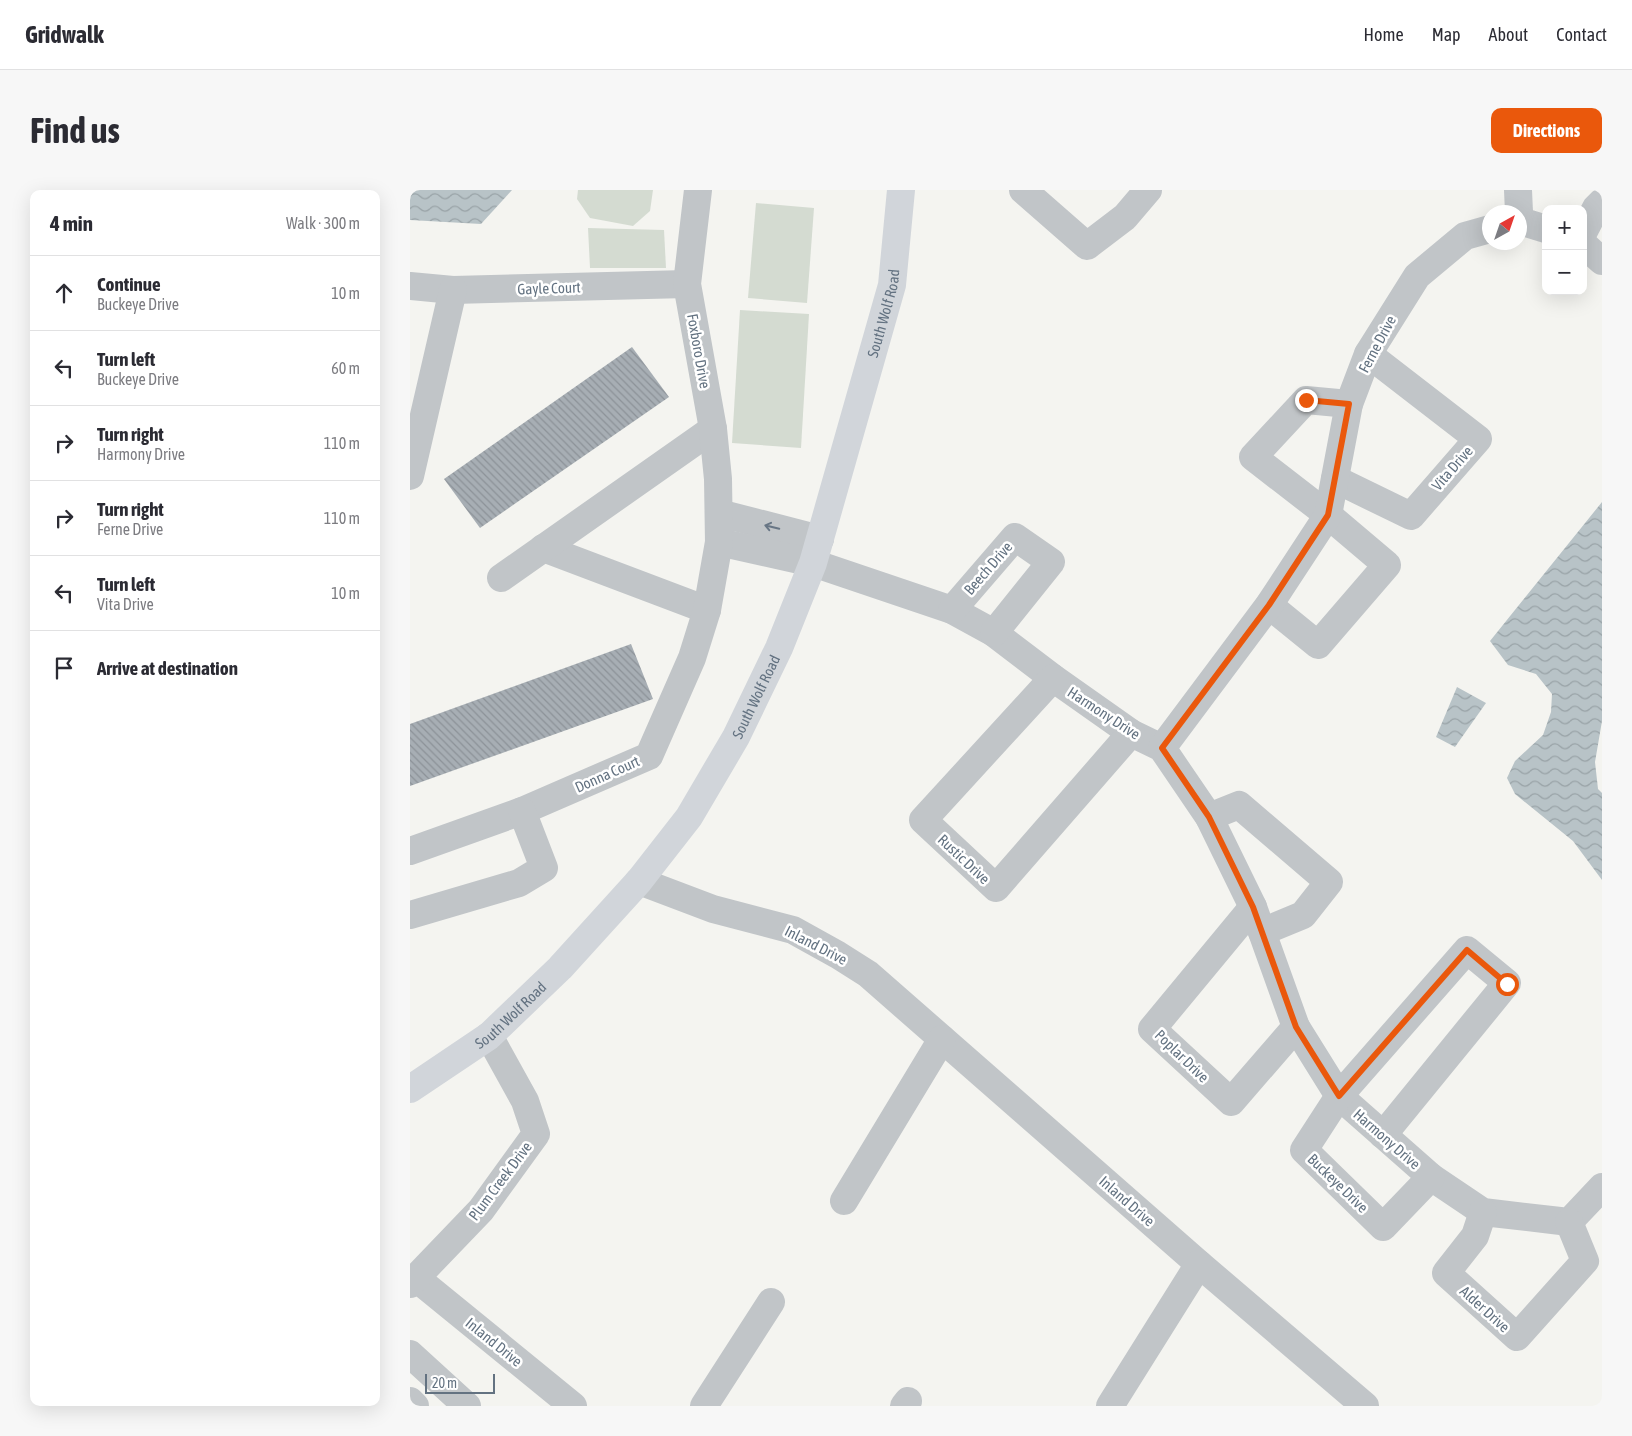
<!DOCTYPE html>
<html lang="en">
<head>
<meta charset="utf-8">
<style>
	body { margin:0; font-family:"Asap Condensed",sans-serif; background:#f7f7f7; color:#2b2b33 }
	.controls { position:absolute; right:15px; top:15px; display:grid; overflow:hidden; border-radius:10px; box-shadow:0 5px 20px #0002 }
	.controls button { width:45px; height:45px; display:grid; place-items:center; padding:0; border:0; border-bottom:1px solid #e1e1e2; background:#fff; color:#2b2b33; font:25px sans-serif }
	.compass { position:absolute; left:1072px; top:15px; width:45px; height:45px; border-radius:50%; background:#fff; box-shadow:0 5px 20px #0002; rotate:40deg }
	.scale { position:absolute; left:15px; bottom:12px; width:70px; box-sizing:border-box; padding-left:5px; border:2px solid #637281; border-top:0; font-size:14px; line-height:18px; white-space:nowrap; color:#637281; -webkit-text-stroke:4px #fff; paint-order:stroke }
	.stop { position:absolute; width:15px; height:15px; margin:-11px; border:4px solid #ea580c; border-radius:50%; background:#fff }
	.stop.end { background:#ea580c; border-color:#fff; box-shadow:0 1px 5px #0008 }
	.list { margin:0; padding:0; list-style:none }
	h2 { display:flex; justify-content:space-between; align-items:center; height:65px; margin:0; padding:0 20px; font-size:21px }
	h2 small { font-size:16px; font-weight:400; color:#7c7c81 }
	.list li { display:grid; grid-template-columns:32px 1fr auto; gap:15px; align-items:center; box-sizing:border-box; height:75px; padding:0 20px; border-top:1px solid #e1e1e2 }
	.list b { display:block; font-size:19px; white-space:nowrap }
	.list p { margin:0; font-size:16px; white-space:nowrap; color:#7c7c81 }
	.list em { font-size:16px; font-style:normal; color:#7c7c81 }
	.icon { flex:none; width:28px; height:28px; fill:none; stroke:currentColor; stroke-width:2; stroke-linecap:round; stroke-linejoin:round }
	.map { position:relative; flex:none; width:1192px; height:1216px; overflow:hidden; border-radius:10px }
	header { display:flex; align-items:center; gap:30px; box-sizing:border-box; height:70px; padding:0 25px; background:#fff; border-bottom:1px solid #e1e1e2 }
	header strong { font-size:24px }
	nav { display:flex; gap:28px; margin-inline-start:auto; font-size:18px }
	.intro { display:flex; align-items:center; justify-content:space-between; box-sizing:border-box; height:120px; padding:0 30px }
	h1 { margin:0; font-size:35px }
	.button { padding:12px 22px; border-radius:10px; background:#ea580c; color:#fff; font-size:18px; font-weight:700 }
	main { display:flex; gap:30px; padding:0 30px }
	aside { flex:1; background:#fff; border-radius:10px; box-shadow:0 5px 20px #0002 }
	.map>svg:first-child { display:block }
	.green { fill:#d4dbd1 }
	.water { fill:url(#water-waves) }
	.building { fill:url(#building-back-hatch) }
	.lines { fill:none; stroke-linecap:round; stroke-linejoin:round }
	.minor { stroke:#c1c5c8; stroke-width:28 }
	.major { stroke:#d1d5da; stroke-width:28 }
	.oneway { stroke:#687685 }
	.route { stroke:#ea580c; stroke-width:6 }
	.labels { text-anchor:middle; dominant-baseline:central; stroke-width:5; stroke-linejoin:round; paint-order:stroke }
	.street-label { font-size:15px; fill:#637281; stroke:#fff }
</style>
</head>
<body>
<header>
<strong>Gridwalk</strong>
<nav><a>Home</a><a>Map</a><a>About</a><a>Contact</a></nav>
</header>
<div class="intro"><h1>Find us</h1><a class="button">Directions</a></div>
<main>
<aside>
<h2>4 min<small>Walk · 300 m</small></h2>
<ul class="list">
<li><svg class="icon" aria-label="ahead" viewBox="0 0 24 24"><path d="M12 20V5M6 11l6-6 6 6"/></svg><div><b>Continue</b><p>Buckeye Drive</p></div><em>10 m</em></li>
<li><svg class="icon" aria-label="left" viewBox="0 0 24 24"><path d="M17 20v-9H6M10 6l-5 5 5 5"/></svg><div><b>Turn left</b><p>Buckeye Drive</p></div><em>60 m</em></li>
<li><svg class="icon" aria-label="right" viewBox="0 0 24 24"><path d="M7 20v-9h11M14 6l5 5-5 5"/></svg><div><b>Turn right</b><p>Harmony Drive</p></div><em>110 m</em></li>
<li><svg class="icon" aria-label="right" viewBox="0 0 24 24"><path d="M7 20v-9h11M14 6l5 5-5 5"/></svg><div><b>Turn right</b><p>Ferne Drive</p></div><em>110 m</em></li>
<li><svg class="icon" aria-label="left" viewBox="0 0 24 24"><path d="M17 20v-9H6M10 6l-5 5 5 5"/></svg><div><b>Turn left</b><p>Vita Drive</p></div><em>10 m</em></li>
<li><svg class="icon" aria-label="arrive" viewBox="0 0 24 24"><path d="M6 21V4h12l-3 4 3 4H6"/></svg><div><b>Arrive at destination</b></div></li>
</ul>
</aside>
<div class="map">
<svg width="1192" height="1216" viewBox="0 0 1192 1216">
	<defs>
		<pattern id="water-waves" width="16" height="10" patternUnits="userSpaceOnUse" patternTransform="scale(1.25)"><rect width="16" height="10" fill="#b8c3c7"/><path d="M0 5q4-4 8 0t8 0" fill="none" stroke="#99a3a7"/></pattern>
		<pattern id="building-back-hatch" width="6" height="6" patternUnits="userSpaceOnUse" patternTransform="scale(1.25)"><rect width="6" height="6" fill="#a7aeb4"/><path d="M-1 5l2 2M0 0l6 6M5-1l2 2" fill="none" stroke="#8c9298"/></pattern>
	</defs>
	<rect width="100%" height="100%" fill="#f4f4f0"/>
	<g class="green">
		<path d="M 168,0 L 243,0 L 240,21 L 223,36 L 180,28 L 167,9 Z"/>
		<path d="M 346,13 L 404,18 L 397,113 L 338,108 Z"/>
		<path d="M 178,38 L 254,40 L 256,78 L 180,78 Z"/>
		<path d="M 330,120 L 399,124 L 391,258 L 322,253 Z"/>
	</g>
	<g class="water">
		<path d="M 0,0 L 102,0 L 71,34 L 0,30 Z"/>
		<path d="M 1192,312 L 1192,531 L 1185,572 L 1188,599 L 1192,603 L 1192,690 L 1163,651 L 1105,604 L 1097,588 L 1105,571 L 1133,545 L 1141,522 L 1142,504 L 1126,484 L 1098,475 L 1080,451 Z"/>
		<path d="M 1047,497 L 1076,513 L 1045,557 L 1026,547 Z"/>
	</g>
	<g class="building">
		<path d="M 222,157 L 259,207 L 70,338 L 34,289 Z"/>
		<path d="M 221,454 L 243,509 L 0,596 L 0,534 Z"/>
	</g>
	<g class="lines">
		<g class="minor">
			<path d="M 613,0 L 677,56 L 715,27 L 738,0"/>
			<path d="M 1108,0 L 1109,22"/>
			<path d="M 1110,31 L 1136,39"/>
			<path d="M 1173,43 L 1186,18 L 1192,12"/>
			<path d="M 1173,54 L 1192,71"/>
			<path d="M 0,96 L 43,100 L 277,94"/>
			<path d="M 0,286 L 43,100"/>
			<path d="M 925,289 L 1001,326 L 1068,249 L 958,164"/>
			<path d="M 309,323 L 410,349"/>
			<path d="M 309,352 L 403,373 L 542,420 L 584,443 L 643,488 L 721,543 L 752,558 L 799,627 L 843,717 L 886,837 L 929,906 L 1021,987 L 1073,1022 L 1159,1032 L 1192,997"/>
			<path d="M 133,358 L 297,420"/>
			<path d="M 91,388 L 303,239"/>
			<path d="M 859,415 L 908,455 L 977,375 L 918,325 L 843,267 L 896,210 L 939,214"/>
			<path d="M 542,420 L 605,347 L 641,372 L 584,443"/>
			<path d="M 643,488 L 513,630 L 586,698 L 721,543"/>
			<path d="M 752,558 L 859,415 L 918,325 L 939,214 L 958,164 L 1007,86 L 1055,46 L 1080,39"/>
			<path d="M 799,627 L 829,615 L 919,692 L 893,725 L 852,742"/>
			<path d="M 0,661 L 112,621 L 239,566 L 282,468 L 297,420 L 309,352 L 308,289 L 303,239 L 277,94 L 288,0"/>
			<path d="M 229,691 L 303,719 L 383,740 L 428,765 L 458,784 L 789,1074 L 955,1216"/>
			<path d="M 843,717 L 742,839 L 821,912 L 886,837"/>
			<path d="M 0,725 L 109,693 L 134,678 L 112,621"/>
			<path d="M 973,945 L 1097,793 L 1057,760 L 929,906 L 894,960 L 973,1037 L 1021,987"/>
			<path d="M 434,1011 L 532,849"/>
			<path d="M 1073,1022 L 1065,1046 L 1036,1083 L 1107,1147 L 1175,1071 L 1159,1032"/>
			<path d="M 6,1088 L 163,1216"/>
			<path d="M 0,1094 L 71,1020 L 126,944 L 115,911 L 79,846"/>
			<path d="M 0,1164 L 57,1216"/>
			<path d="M 0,1211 L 5,1216"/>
			<path d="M 294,1216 L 361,1112"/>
			<path d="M 494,1216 L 498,1211"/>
			<path d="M 700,1216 L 789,1074"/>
		</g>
		<path class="major" id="s1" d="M 0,899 L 79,846 L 150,778 L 229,691 L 279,627 L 326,547 L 369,458 L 403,373 L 482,95 L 491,0"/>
	</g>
	<defs><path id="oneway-shaft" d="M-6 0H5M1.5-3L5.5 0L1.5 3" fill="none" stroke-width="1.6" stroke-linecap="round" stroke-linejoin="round" transform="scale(1.25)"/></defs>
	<use class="oneway" href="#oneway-shaft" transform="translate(362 337) rotate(-166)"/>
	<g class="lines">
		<path class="route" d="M 896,210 L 939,214 L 918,325 L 859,415 L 752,558 L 799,627 L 843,717 L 886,837 L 929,906 L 1057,760 L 1097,794"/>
	</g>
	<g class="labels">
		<g class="street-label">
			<text transform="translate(139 98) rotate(-2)">Gayle Court</text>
			<text stroke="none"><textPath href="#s1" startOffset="935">South Wolf Road</textPath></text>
			<text transform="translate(967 154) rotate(-62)">Ferne Drive</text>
			<text transform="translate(289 161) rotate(80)">Foxboro Drive</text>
			<text transform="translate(1042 278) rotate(-49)">Vita Drive</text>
			<text transform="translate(578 378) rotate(-49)">Beech Drive</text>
			<text stroke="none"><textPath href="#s1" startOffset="530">South Wolf Road</textPath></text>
			<text transform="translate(694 523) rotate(33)">Harmony Drive</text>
			<text transform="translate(197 584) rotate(-24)">Donna Court</text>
			<text transform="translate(554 669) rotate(43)">Rustic Drive</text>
			<text transform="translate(406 755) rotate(27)">Inland Drive</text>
			<text stroke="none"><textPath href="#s1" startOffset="125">South Wolf Road</textPath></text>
			<text transform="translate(772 866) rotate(44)">Poplar Drive</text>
			<text transform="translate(977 949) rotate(41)">Harmony Drive</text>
			<text transform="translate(90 991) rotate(-53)">Plum Creek Drive</text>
			<text transform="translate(928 993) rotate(44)">Buckeye Drive</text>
			<text transform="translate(717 1011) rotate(41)">Inland Drive</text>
			<text transform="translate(1075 1119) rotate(42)">Alder Drive</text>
			<text transform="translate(84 1152) rotate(39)">Inland Drive</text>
		</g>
	</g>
</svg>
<div class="controls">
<button>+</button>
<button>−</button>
</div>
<svg class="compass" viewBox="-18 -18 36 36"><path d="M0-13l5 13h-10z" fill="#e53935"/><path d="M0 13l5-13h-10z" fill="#7c7c81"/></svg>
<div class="scale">20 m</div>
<div class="stop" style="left:1097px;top:794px"></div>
<div class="stop end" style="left:896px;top:210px"></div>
</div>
</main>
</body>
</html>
